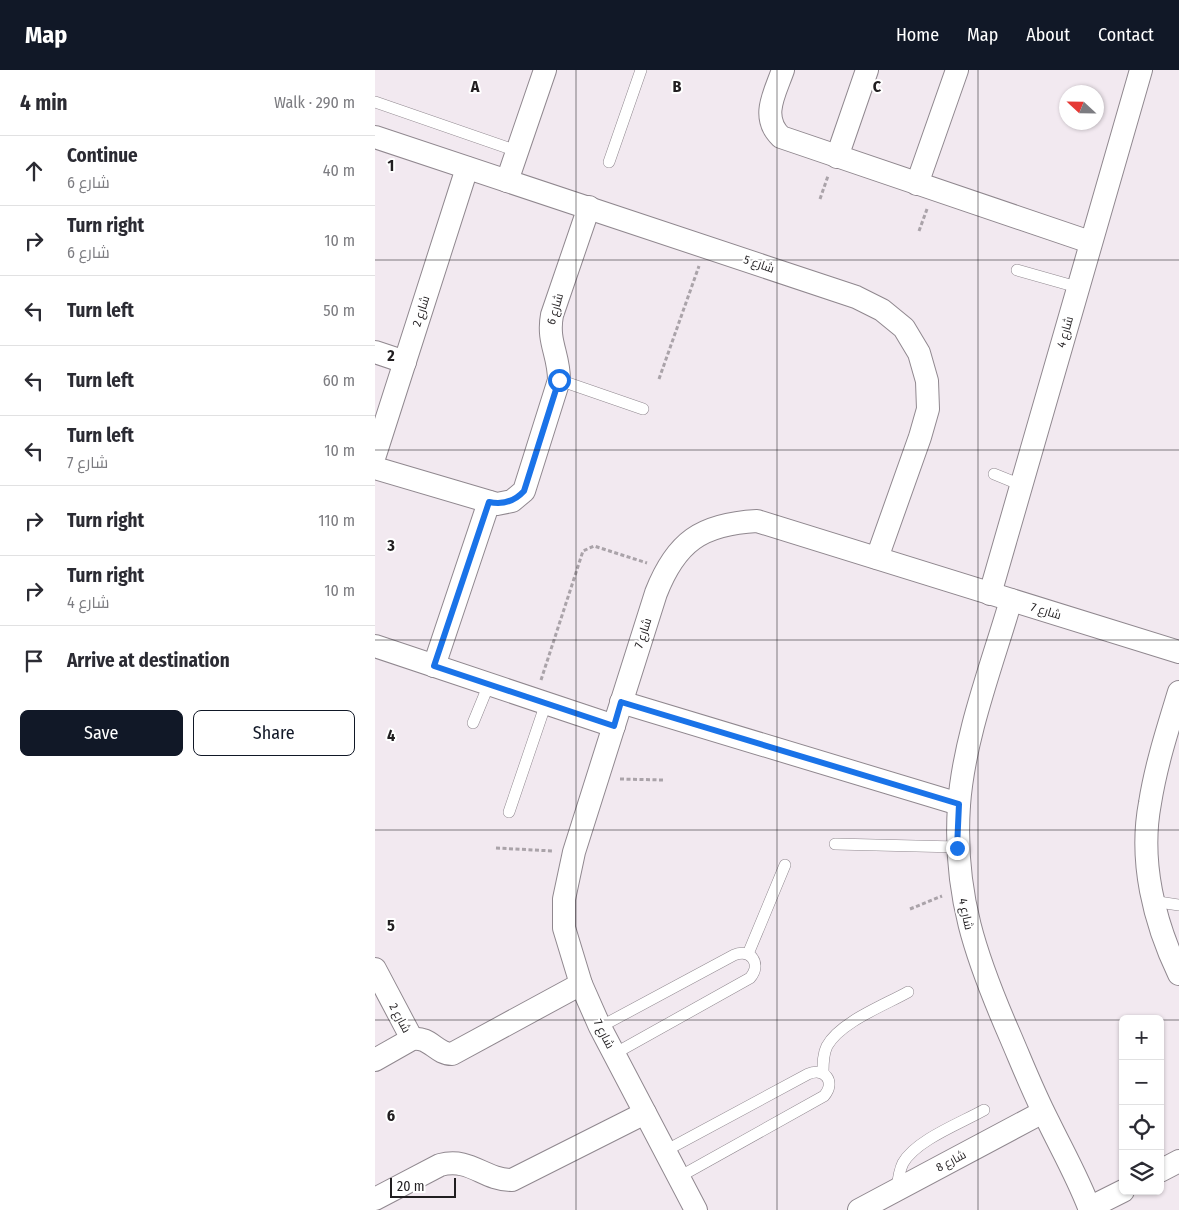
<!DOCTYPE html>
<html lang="en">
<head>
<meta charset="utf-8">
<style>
	body { margin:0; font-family:"Fira Sans Condensed",Cairo,sans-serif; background:#f2f2f3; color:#2b2b33 }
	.controls { position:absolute; right:15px; bottom:15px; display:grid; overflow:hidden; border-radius:8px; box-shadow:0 1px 4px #0004 }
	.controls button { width:45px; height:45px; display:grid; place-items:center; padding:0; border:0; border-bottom:1px solid #e1e1e2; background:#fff; color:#2b2b33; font:25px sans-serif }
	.compass { position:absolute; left:684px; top:15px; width:45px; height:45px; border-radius:50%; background:#fff; box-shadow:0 1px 4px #0004; rotate:292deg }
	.scale { position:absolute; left:15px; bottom:12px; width:66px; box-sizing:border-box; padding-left:5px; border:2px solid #211e20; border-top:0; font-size:14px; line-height:18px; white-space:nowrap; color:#211e20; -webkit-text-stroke:4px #fff; paint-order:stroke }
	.stop { position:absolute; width:15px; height:15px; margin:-11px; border:4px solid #1a73e8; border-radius:50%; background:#fff }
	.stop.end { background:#1a73e8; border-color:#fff; box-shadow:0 1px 5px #0008 }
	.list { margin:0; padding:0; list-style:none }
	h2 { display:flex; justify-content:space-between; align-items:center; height:65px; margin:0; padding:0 20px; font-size:21px }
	h2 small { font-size:16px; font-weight:400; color:#7c7c81 }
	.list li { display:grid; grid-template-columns:32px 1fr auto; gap:15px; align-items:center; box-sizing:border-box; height:70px; padding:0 20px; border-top:1px solid #e1e1e2 }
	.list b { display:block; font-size:19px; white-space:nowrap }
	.list p { margin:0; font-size:16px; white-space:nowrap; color:#7c7c81 }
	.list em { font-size:16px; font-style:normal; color:#7c7c81 }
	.actions { display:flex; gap:10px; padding:15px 20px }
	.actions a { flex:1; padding:11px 0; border:1px solid #111827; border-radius:8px; text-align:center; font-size:18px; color:#111827 }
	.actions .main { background:#111827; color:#fff }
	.icon { flex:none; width:28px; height:28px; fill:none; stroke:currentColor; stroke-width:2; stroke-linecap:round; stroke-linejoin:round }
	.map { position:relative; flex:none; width:804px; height:1140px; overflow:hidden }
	header { display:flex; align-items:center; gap:30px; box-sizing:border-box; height:70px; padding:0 25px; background:#111827; color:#fff }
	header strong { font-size:24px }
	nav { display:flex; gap:28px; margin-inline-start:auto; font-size:18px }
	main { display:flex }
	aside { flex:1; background:#fff }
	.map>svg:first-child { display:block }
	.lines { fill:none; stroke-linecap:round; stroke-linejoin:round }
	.lane-casing { stroke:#90888f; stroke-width:12 }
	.street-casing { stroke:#90888f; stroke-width:24 }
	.path { stroke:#aaa3a9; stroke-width:3; stroke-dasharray:4 2.5; stroke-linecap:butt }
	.lane { stroke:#fff; stroke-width:11 }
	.street { stroke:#fff; stroke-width:22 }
	.route { stroke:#1a73e8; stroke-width:6 }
	.grid { fill:none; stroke:#211e20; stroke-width:1; stroke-opacity:0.55 }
	.labels { text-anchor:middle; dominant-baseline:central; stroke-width:4; stroke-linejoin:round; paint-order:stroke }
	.street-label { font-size:12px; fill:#211e20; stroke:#fff }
	.grid-label { font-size:16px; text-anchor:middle; font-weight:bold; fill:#211e20; stroke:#fff; stroke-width:4; stroke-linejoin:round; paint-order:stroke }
</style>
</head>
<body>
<header>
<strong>Map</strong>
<nav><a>Home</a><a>Map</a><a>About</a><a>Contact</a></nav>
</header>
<main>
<aside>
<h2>4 min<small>Walk · 290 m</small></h2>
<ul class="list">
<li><svg class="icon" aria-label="ahead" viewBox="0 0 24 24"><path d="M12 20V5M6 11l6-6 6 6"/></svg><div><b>Continue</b><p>شارع 6</p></div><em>40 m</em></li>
<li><svg class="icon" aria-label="right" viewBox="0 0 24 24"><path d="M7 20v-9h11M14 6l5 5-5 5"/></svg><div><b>Turn right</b><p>شارع 6</p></div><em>10 m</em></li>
<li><svg class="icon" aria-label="left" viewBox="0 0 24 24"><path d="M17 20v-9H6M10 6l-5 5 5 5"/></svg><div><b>Turn left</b></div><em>50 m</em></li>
<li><svg class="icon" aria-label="left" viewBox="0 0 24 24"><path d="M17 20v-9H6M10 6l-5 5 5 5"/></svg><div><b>Turn left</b></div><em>60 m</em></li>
<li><svg class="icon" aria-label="left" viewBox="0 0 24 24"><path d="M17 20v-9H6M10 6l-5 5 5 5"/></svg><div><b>Turn left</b><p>شارع 7</p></div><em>10 m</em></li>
<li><svg class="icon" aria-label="right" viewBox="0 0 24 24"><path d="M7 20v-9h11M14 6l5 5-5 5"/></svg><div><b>Turn right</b></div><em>110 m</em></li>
<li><svg class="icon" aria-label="right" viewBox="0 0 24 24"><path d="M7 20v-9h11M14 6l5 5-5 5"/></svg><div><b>Turn right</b><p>شارع 4</p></div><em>10 m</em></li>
<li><svg class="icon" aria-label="arrive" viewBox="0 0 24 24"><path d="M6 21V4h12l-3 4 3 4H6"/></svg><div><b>Arrive at destination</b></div></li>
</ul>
<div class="actions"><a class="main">Save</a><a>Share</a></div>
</aside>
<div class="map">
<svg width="804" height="1140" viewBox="0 0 804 1140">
	<rect width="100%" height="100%" fill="#f2e9f0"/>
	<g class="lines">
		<defs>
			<g id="lane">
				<path d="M 0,32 L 142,81"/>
				<path d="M 234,92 L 266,0"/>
				<path d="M 642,200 L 702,217"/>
				<path d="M 184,310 L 268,339"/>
				<path d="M 619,404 L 646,415"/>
				<path d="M 98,653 L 114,614"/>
				<path d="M 134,742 L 171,633"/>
				<path d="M 460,774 L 582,777"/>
				<path d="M 777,831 L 804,835"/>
				<path d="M 373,884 L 410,795"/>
				<path d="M 225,957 L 359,885 C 376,878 387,894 375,908 L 239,984"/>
				<path d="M 448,1002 C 448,993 448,984 452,976 C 465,952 510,935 533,922"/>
				<path d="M 290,1081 L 433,1004 C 450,997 461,1012 449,1026 L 304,1107"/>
				<path d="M 522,1119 C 523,1110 524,1101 528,1093 C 541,1070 586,1053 609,1040"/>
			</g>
			<g id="street">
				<path d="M 408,0 C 400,23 385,47 406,67 L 715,172"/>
				<path d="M 0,67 L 481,227 L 507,240 L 529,258 L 544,283 L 552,311 L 553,339 L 545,367 L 502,488"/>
				<path d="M 462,87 L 492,0"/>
				<path d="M 132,111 L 170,0"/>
				<path d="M 542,114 L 582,0"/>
				<path d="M 0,282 L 30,292"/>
				<path d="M 0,385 L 92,98"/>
				<path d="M 0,398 L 122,434 L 137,431 L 149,421 L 184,310 C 184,284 172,272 177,245 L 214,137"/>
				<path d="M 615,524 L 766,0"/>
				<path d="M 636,530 C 617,595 589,667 584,735 C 578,824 601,888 636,968 C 648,996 659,1024 673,1051 C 687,1080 704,1110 715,1140"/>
				<path d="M 0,576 L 239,656"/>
				<path d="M 59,596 L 114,432"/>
				<path d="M 804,622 C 793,658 781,695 775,733 C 764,791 779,852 804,904"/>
				<path d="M 246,632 L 584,734"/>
				<path d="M 0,899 L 37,969"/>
				<path d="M 0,990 L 37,969 C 55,966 61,984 77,984 L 206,914"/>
				<path d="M 785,1101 L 804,1091"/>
				<path d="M 0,1129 L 65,1095 C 96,1087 108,1110 137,1110 L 270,1043"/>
				<path d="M 714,1138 L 748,1121"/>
				<path d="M 321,1140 L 225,957 L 206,914 L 189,858 L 189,829 L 199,782 L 281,523 C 301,472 326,454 382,451 L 804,582"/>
				<path d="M 484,1140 L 668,1042"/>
			</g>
		</defs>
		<use href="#lane" class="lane-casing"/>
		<use href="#street" class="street-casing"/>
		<g class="path">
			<path d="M 445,129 L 453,106"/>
			<path d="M 544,161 L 552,139"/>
			<path d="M 284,309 L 324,196"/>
			<path d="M 166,610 L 208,481 L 219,476 L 272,493"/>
			<path d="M 245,709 L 288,710"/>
			<path d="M 121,778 L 178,781"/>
			<path d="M 535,839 L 567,826"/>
		</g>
		<use href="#lane" class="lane"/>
		<use href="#street" class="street"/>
	</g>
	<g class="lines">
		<path class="route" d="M 184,310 L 149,421 C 139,432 128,435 114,432 L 59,596 L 239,656 L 246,632 L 584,734 L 582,778"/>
	</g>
	<path class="grid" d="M 201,0 L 201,1140M 402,0 L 402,1140M 603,0 L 603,1140M 0,190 L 804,190M 0,380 L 804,380M 0,570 L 804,570M 0,760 L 804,760M 0,950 L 748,950M 785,950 L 804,950"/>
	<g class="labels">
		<g class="street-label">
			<text transform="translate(384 194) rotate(19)">شارع 5</text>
			<text transform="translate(180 239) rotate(-74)">شارع 6</text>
			<text transform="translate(46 241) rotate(-72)">شارع 2</text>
			<text transform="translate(690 262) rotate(-74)">شارع 4</text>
			<text transform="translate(671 541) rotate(17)">شارع 7</text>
			<text transform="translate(268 563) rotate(-72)">شارع 7</text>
			<text transform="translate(591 844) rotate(78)">شارع 4</text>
			<text transform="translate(25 948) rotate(62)">شارع 2</text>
			<text transform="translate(229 964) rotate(63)">شارع 7</text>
			<text transform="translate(576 1091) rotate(-28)">شارع 8</text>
		</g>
	</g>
	<g class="grid-label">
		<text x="100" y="22">A</text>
		<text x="302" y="22">B</text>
		<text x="502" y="22">C</text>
		<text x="16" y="101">1</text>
		<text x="16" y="291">2</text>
		<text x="16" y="481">3</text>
		<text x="16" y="671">4</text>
		<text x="16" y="861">5</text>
		<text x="16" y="1051">6</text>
	</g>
</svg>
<div class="controls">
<button>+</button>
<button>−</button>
<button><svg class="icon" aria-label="locate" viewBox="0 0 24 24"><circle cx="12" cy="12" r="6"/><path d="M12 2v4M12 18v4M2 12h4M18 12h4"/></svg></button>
<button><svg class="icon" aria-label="layers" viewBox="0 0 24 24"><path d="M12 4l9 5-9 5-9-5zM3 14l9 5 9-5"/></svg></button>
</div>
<svg class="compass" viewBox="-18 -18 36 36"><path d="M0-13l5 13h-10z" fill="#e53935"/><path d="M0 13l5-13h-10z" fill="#7c7c81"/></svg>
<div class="scale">20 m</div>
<div class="stop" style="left:184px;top:310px"></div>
<div class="stop end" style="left:582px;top:778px"></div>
</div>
</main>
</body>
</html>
